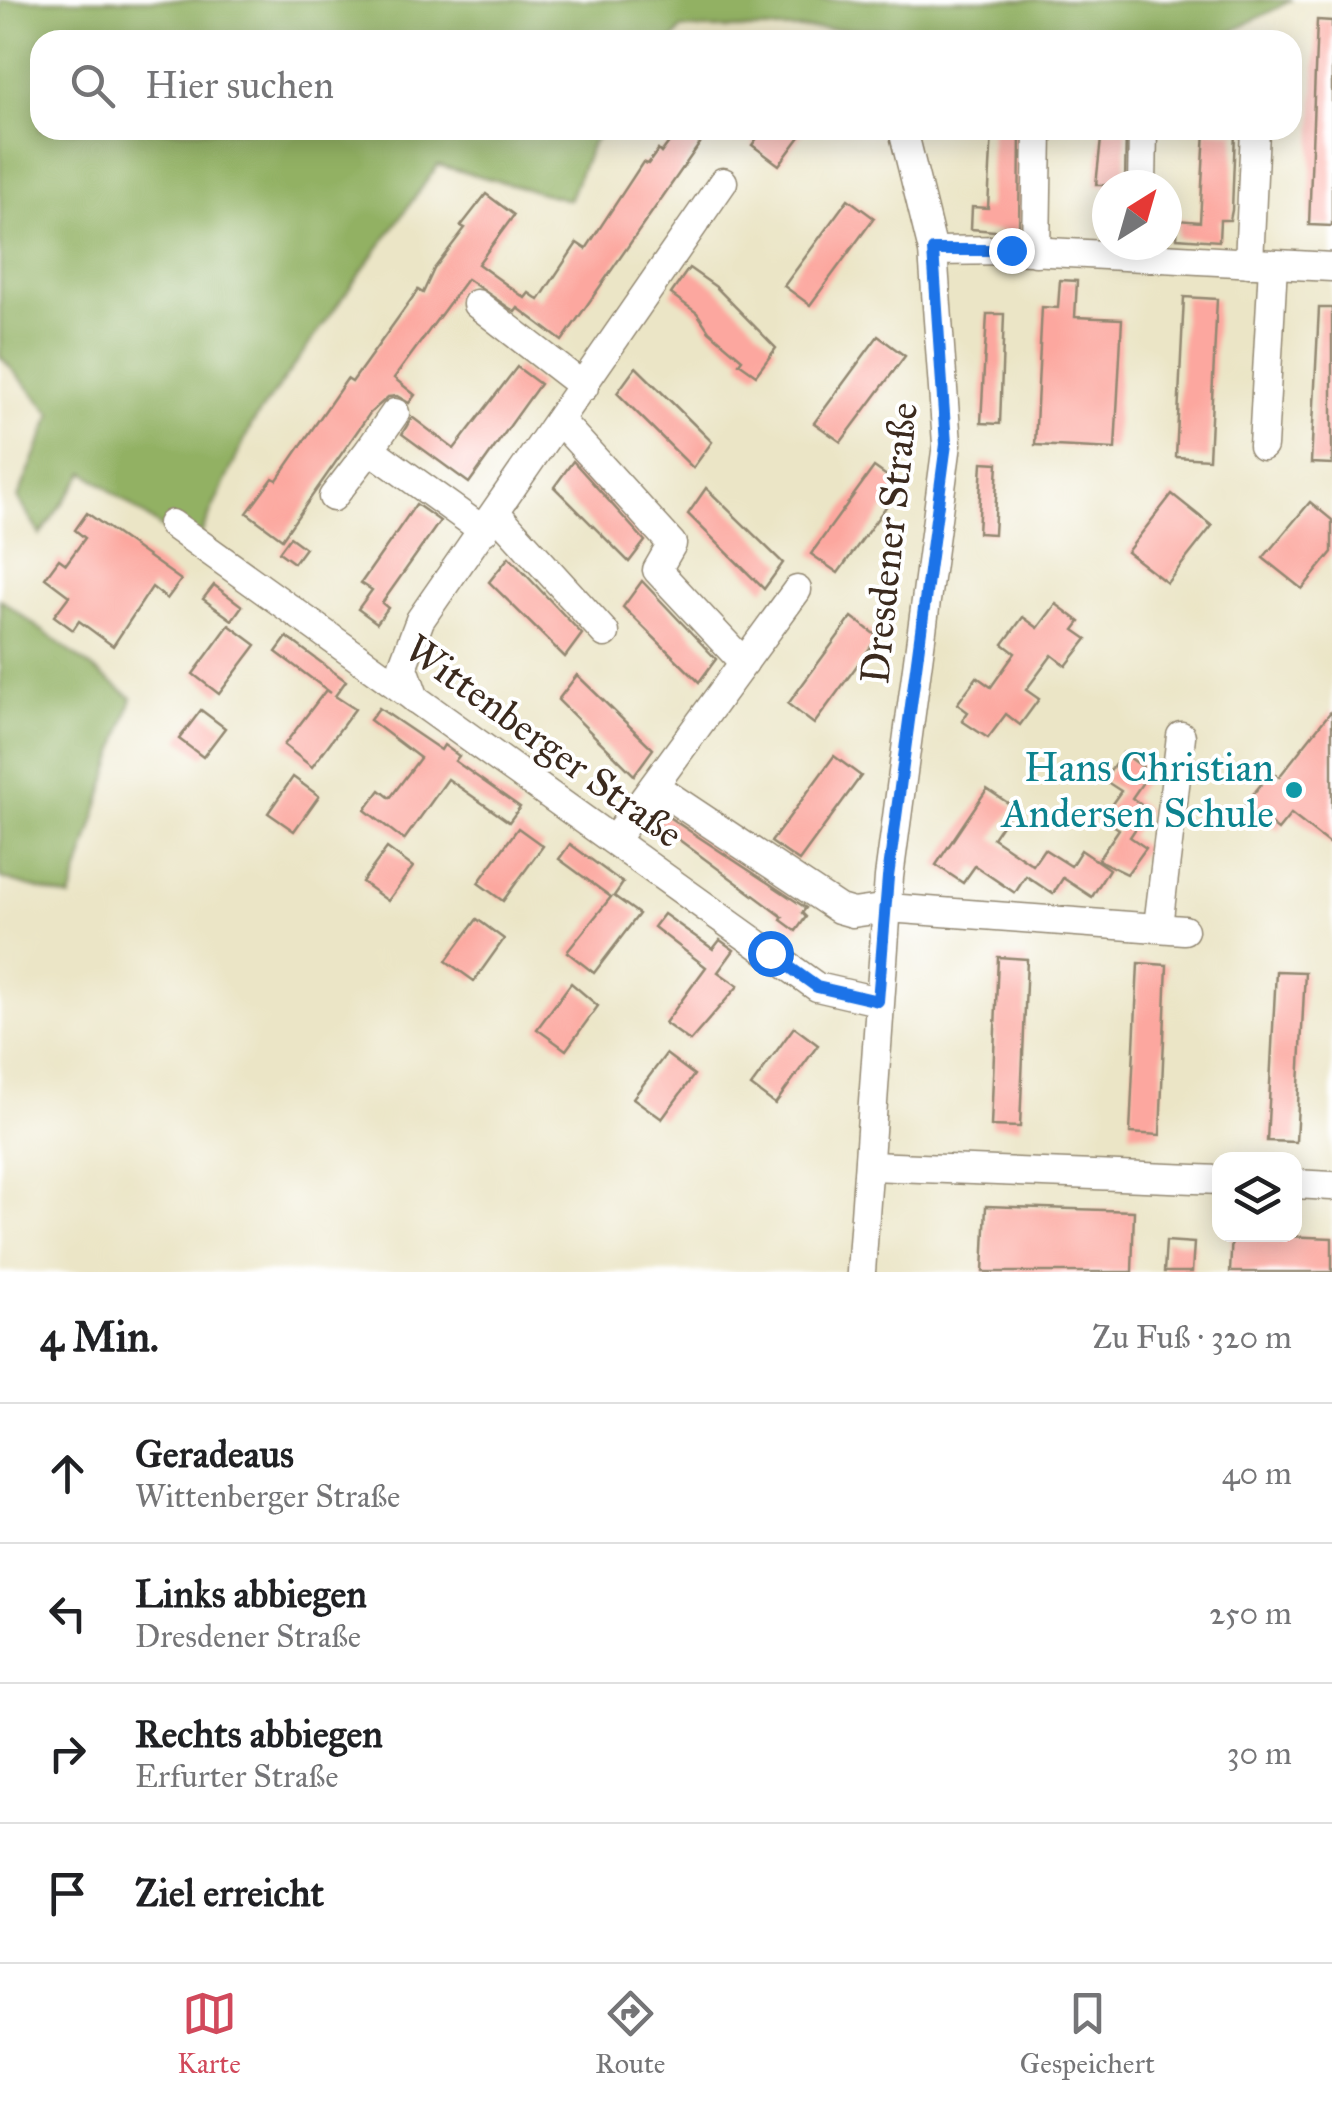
<!DOCTYPE html>
<html lang="de">
<head>
<meta charset="utf-8">
<style>
	body { margin:0; font-family:"IM FELL Great Primer",serif; background:#f6f6f6; color:#202124 }
	.controls { position:absolute; right:30px; bottom:30px; display:grid; overflow:hidden; border-radius:20px; box-shadow:0 5px 25px #0003 }
	.controls button { width:90px; height:90px; display:grid; place-items:center; padding:0; border:0; border-bottom:2px solid #e0e0e0; background:#fff; color:#202124; font:50px sans-serif }
	.compass { position:absolute; left:1092px; top:170px; width:90px; height:90px; border-radius:50%; background:#fff; box-shadow:0 5px 25px #0003; rotate:37deg }
	.stop { position:absolute; width:30px; height:30px; margin:-22px; border:8px solid #1a73e8; border-radius:50%; background:#fff }
	.stop.end { background:#1a73e8; border-color:#fff; box-shadow:0 2px 10px #0008 }
	.list { margin:0; padding:0; list-style:none }
	h2 { display:flex; justify-content:space-between; align-items:center; height:130px; margin:0; padding:0 40px; font-size:42px }
	h2 small { font-size:32px; font-weight:400; color:#757577 }
	.list li { display:grid; grid-template-columns:65px 1fr auto; gap:30px; align-items:center; box-sizing:border-box; height:140px; padding:0 40px; border-top:2px solid #e0e0e0 }
	.list b { display:block; font-size:38px; white-space:nowrap }
	.list p { margin:0; font-size:32px; white-space:nowrap; color:#757577 }
	.list em { font-size:32px; font-style:normal; color:#757577 }
	.icon { flex:none; width:55px; height:55px; fill:none; stroke:currentColor; stroke-width:2; stroke-linecap:round; stroke-linejoin:round }
	.map { position:relative; flex:none; width:1332px; height:1272px; overflow:hidden }
	.search { position:absolute; background:#fff; box-shadow:0 5px 25px #0003; left:30px; right:30px; top:30px; height:110px; display:flex; align-items:center; gap:25px; box-sizing:border-box; padding:0 35px; border-radius:30px; color:#757577; font-size:38px }
	.sheet { height:690px; background:#fff }
	nav { display:flex; justify-content:space-around; align-items:center; box-sizing:border-box; height:140px; border-top:2px solid #e0e0e0; background:#fff; font-size:28px; color:#757577 }
	nav a { display:grid; justify-items:center; gap:5px }
	nav .on { color:#d1495b }
	.map>svg:first-child { display:block }
	.forest { fill:#92b164; stroke:#666e41; stroke-width:2.5 }
	.building { fill:#fca79f }
	.lines { fill:none; stroke-linecap:round; stroke-linejoin:round }
	.minor-casing { stroke:#938872; stroke-width:31 }
	.minor { stroke:#fff; stroke-width:28 }
	.route { stroke:#1a73e8; stroke-width:12 }
	.culture-dot { fill:#0f9aa8; stroke:#fff; stroke-width:4 }
	.labels { text-anchor:middle; dominant-baseline:central; stroke-width:8; stroke-linejoin:round; paint-order:stroke }
	.street-label { font-size:40px; fill:#3b2a1e; stroke:#fff }
	.culture-label { font-size:40px; fill:#0d838f; stroke:#fff; text-anchor:end }
</style>
</head>
<body>
<div class="map">
<svg width="1332" height="1272" viewBox="0 0 1332 1272">
	<rect width="100%" height="100%" fill="#fff"/>
	<filter id="ink" filterUnits="userSpaceOnUse"><feTurbulence type="fractalNoise" baseFrequency=".01" numOctaves="2"/><feDisplacementMap in="SourceGraphic" scale="20" xChannelSelector="R" yChannelSelector="G"/><feConvolveMatrix kernelMatrix="1 2 1 2 8 2 1 2 1" color-interpolation-filters="sRGB"/></filter>
	<filter id="wash" filterUnits="userSpaceOnUse"><feTurbulence type="fractalNoise" baseFrequency=".0048" numOctaves="4" result="noise"/><feDisplacementMap in="SourceGraphic" scale="40" xChannelSelector="R" yChannelSelector="G"/><feGaussianBlur stdDeviation="2.25" result="paint"/><feColorMatrix in="noise" values="0 0 0 0 0 0 0 0 0 0 0 0 0 0 0 0 0 1.4 0 .05"/><feComposite in="paint" operator="in"/></filter>
	<g filter="url(#wash)">
		<rect width="100%" height="100%" fill="#ebe5c6"/>
		<g class="forest">
			<path d="M 0,0 L 1292,0 L 1216,40 L 1040,40 L 915,29 L 681,29 L 673,40 L 40,40 L 40,130 L 604,130 L 592,143 L 569,200 L 438,165 L 252,424 L 193,551 L 85,472 L 40,535 L 18,498 L 52,414 L 0,356 Z"/>
			<path d="M 0,599 L 132,698 L 70,898 L 0,878 Z"/>
		</g>
		<g id="blocks">
			<g class="building">
				<path d="M 1317,20 L 1332,21 L 1332,226 L 1309,225 Z"/>
				<path d="M 678,130 L 691,130 L 703,139 L 562,341 L 518,308 L 515,312 L 467,279 L 394,378 L 415,395 L 409,403 L 397,396 L 388,397 L 370,413 L 282,539 L 247,513 L 273,478 L 277,480 L 347,379 L 352,382 L 418,290 L 423,293 L 434,269 L 465,228 L 461,226 L 486,194 L 514,215 L 478,264 L 525,298 L 529,293 L 539,300 L 577,243 L 586,249 L 643,162 L 648,164 L 658,150 L 661,153 Z"/>
				<path d="M 763,130 L 805,130 L 779,165 L 752,145 Z"/>
				<path d="M 992,130 L 1020,130 L 1019,233 L 971,229 L 972,207 L 988,208 Z"/>
				<path d="M 1102,130 L 1126,130 L 1125,185 L 1096,185 Z"/>
				<path d="M 1205,130 L 1235,132 L 1232,210 L 1230,220 L 1220,220 L 1219,241 L 1177,238 L 1178,220 L 1200,222 Z"/>
				<path d="M 848,199 L 874,218 L 810,305 L 784,286 Z"/>
				<path d="M 689,268 L 716,287 L 776,348 L 756,375 L 739,363 L 742,359 L 709,331 L 697,313 L 671,294 Z"/>
				<path d="M 1060,280 L 1077,281 L 1075,317 L 1122,319 L 1115,449 L 1035,445 L 1042,307 L 1058,308 Z"/>
				<path d="M 1184,297 L 1217,299 L 1209,459 L 1176,457 Z"/>
				<path d="M 1319,308 L 1332,308 L 1332,464 L 1311,463 Z"/>
				<path d="M 987,314 L 1004,314 L 1000,424 L 981,423 Z"/>
				<path d="M 878,336 L 905,356 L 841,442 L 814,423 Z"/>
				<path d="M 517,367 L 540,384 L 469,483 L 402,434 L 412,417 L 454,449 Z"/>
				<path d="M 636,367 L 712,442 L 693,468 L 617,393 Z"/>
				<path d="M 573,461 L 645,541 L 629,562 L 554,487 Z"/>
				<path d="M 982,462 L 998,463 L 994,534 L 978,533 Z"/>
				<path d="M 874,467 L 901,486 L 838,573 L 811,554 Z"/>
				<path d="M 706,488 L 783,563 L 764,589 L 688,514 Z"/>
				<path d="M 1172,494 L 1212,526 L 1167,583 L 1127,552 Z"/>
				<path d="M 1310,502 L 1332,520 L 1332,552 L 1302,589 L 1263,558 Z"/>
				<path d="M 416,504 L 440,521 L 382,603 L 388,608 L 377,623 L 358,609 L 372,590 L 361,583 Z"/>
				<path d="M 87,513 L 181,580 L 167,599 L 152,587 L 113,646 L 79,621 L 73,630 L 54,616 L 69,596 L 45,578 L 59,559 L 66,564 L 85,538 L 75,530 Z"/>
				<path d="M 290,537 L 305,548 L 294,563 L 279,552 Z"/>
				<path d="M 509,557 L 582,634 L 565,657 L 489,582 Z"/>
				<path d="M 642,581 L 716,659 L 699,682 L 623,607 Z"/>
				<path d="M 214,585 L 242,606 L 232,620 L 203,599 Z"/>
				<path d="M 1056,604 L 1080,622 L 1074,630 L 1087,639 L 1066,666 L 1052,655 L 1026,690 L 1039,699 L 1020,725 L 1006,714 L 988,738 L 962,721 L 968,712 L 957,704 L 977,677 L 991,687 L 1015,653 L 1003,644 L 1023,617 L 1038,628 Z"/>
				<path d="M 852,617 L 878,637 L 814,724 L 788,704 Z"/>
				<path d="M 229,625 L 256,645 L 219,694 L 193,674 Z"/>
				<path d="M 287,637 L 346,681 L 335,696 L 355,709 L 312,767 L 284,745 L 326,690 L 331,693 L 276,652 Z"/>
				<path d="M 577,675 L 653,749 L 634,775 L 558,700 Z"/>
				<path d="M 379,708 L 441,750 L 444,745 L 459,756 L 455,761 L 520,807 L 509,822 L 448,779 L 404,840 L 365,810 L 380,790 L 390,798 L 420,758 L 370,720 Z"/>
				<path d="M 201,710 L 225,728 L 203,757 L 179,739 Z"/>
				<path d="M 1332,710 L 1332,846 L 1291,814 L 1278,830 L 1245,804 L 1272,771 L 1279,777 Z"/>
				<path d="M 1123,753 L 1150,772 L 1132,798 L 1148,810 L 1130,837 L 1146,848 L 1127,874 L 1098,860 L 1119,829 L 1102,818 L 1121,791 L 1104,780 Z"/>
				<path d="M 834,756 L 861,776 L 799,861 L 771,842 Z"/>
				<path d="M 293,777 L 319,796 L 294,831 L 268,813 Z"/>
				<path d="M 987,789 L 1014,807 L 993,838 L 1033,865 L 1044,849 L 1071,866 L 1081,850 L 1109,869 L 1092,897 L 1063,878 L 1053,894 L 1026,876 L 1015,893 L 975,866 L 963,883 L 936,865 Z"/>
				<path d="M 658,810 L 806,908 L 802,913 L 806,917 L 796,931 L 781,920 L 783,917 L 651,819 Z"/>
				<path d="M 518,828 L 543,846 L 503,901 L 478,883 Z"/>
				<path d="M 570,844 L 623,883 L 614,896 L 639,914 L 594,973 L 567,952 L 611,897 L 559,859 Z"/>
				<path d="M 387,848 L 413,867 L 388,901 L 362,882 Z"/>
				<path d="M 664,914 L 713,949 L 720,940 L 734,950 L 718,972 L 738,986 L 690,1041 L 665,1023 L 706,967 L 654,927 Z"/>
				<path d="M 477,919 L 504,939 L 474,981 L 446,961 Z"/>
				<path d="M 998,957 L 1027,959 L 1020,1127 L 991,1126 Z"/>
				<path d="M 1138,963 L 1167,965 L 1160,1135 L 1130,1133 Z"/>
				<path d="M 1276,971 L 1305,972 L 1296,1142 L 1267,1141 Z"/>
				<path d="M 571,983 L 598,1006 L 566,1050 L 537,1029 Z"/>
				<path d="M 794,1027 L 818,1045 L 775,1104 L 751,1086 Z"/>
				<path d="M 666,1054 L 694,1075 L 662,1119 L 633,1098 Z"/>
				<path d="M 986,1206 L 1134,1211 L 1132,1272 L 983,1272 Z"/>
				<path d="M 1232,1234 L 1332,1238 L 1332,1272 L 1230,1272 Z"/>
				<path d="M 1166,1241 L 1194,1243 L 1192,1272 L 1164,1272 Z"/>
			</g>
		</g>
	</g>
	<g filter="url(#ink)">
		<use href="#blocks" fill-opacity="0" stroke="#938872" stroke-width="2.5"/>
		<g class="lines">
			<defs>
				<g id="minor">
					<path d="M 1142,185 L 1143,130"/>
					<path d="M 933,251 L 1011,250 L 1332,267"/>
					<path d="M 1036,252 L 1038,130"/>
					<path d="M 1249,263 L 1255,130"/>
					<path d="M 477,304 L 584,387"/>
					<path d="M 560,421 L 672,544 L 657,570 L 744,663"/>
					<path d="M 1263,446 L 1273,265"/>
					<path d="M 370,449 L 395,413"/>
					<path d="M 333,497 L 370,449 L 484,531"/>
					<path d="M 496,513 L 605,633"/>
					<path d="M 172,524 L 817,987 L 878,1001"/>
					<path d="M 415,699 L 403,665 L 420,620 L 723,182"/>
					<path d="M 654,786 L 839,909 L 853,913 L 888,908 L 1184,930"/>
					<path d="M 614,840 L 797,590"/>
					<path d="M 1158,926 L 1181,736"/>
					<path d="M 870,1166 L 1220,1180"/>
					<path d="M 1294,1184 L 1332,1186"/>
					<path d="M 861,1272 L 889,877 L 947,444 L 933,251 L 903,130"/>
				</g>
			</defs>
			<use href="#minor" class="minor-casing"/>
			<use href="#minor" class="minor"/>
		</g>
	</g>
	<g class="lines" filter="url(#ink)">
		<path class="route" d="M 770,953 L 817,987 L 878,1001 L 888,877 L 946,444 L 933,250 L 1011,250"/>
	</g>
	<circle class="culture-dot" cx="1294" cy="790" r="10"/>
	<g class="labels">
		<g class="street-label">
			<text transform="translate(889 543) rotate(-84)">Dresdener Straße</text>
			<text transform="translate(544 741) rotate(36)">Wittenberger Straße</text>
		</g>
		<g class="culture-label">
			<text x="1274" y="767">Hans Christian<tspan x="1274" dy="46">Andersen Schule</tspan></text>
		</g>
	</g>
</svg>
<div class="controls">
<button><svg class="icon" aria-label="layers" viewBox="0 0 24 24"><path d="M12 4l9 5-9 5-9-5zM3 14l9 5 9-5"/></svg></button>
</div>
<svg class="compass" viewBox="-18 -18 36 36"><path d="M0-13l5 13h-10z" fill="#e53935"/><path d="M0 13l5-13h-10z" fill="#757577"/></svg>
<div class="stop" style="left:770px;top:953px"></div>
<div class="stop end" style="left:1011px;top:250px"></div>
<div class="search"><svg class="icon" aria-label="search" viewBox="0 0 24 24"><circle cx="10" cy="10" r="6"/><path d="M15 15l6 6"/></svg>Hier suchen</div>
</div>
<section class="sheet">
<h2>4 Min.<small>Zu Fuß · 320 m</small></h2>
<ul class="list">
<li><svg class="icon" aria-label="ahead" viewBox="0 0 24 24"><path d="M12 20V5M6 11l6-6 6 6"/></svg><div><b>Geradeaus</b><p>Wittenberger Straße</p></div><em>40 m</em></li>
<li><svg class="icon" aria-label="left" viewBox="0 0 24 24"><path d="M17 20v-9H6M10 6l-5 5 5 5"/></svg><div><b>Links abbiegen</b><p>Dresdener Straße</p></div><em>250 m</em></li>
<li><svg class="icon" aria-label="right" viewBox="0 0 24 24"><path d="M7 20v-9h11M14 6l5 5-5 5"/></svg><div><b>Rechts abbiegen</b><p>Erfurter Straße</p></div><em>30 m</em></li>
<li><svg class="icon" aria-label="arrive" viewBox="0 0 24 24"><path d="M6 21V4h12l-3 4 3 4H6"/></svg><div><b>Ziel erreicht</b></div></li>
</ul>
</section>
<nav>
<a class="on"><svg class="icon" aria-label="map" viewBox="0 0 24 24"><path d="M3 6l6-2 6 2 6-2v14l-6 2-6-2-6 2zM9 4v14M15 6v14"/></svg>Karte</a>
<a><svg class="icon" aria-label="directions" viewBox="0 0 24 24"><path d="M12 3l9 9-9 9-9-9zM9 14v-3h6M13 9l2 2-2 2"/></svg>Route</a>
<a><svg class="icon" aria-label="saved" viewBox="0 0 24 24"><path d="M7 4h10v16l-5-4-5 4z"/></svg>Gespeichert</a>
</nav>
</body>
</html>
